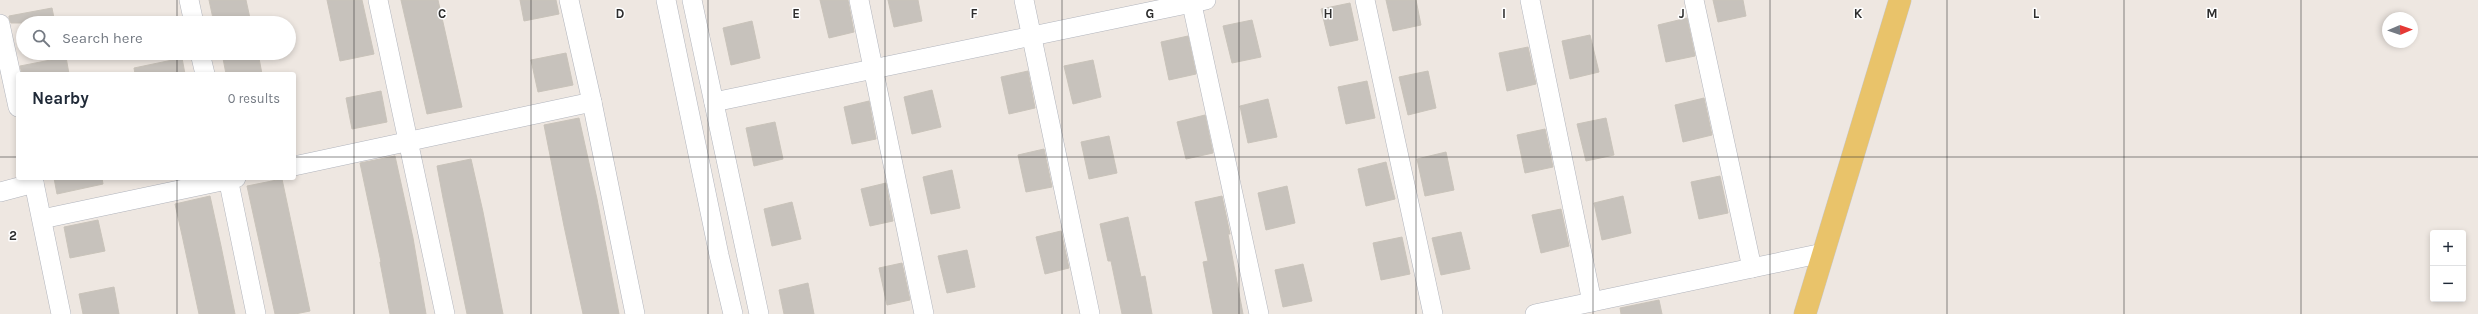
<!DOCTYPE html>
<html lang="en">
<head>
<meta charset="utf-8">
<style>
	body { margin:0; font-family:Karla,sans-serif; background:#f6f6f7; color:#1f2937 }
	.controls { position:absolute; right:12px; bottom:12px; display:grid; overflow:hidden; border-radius:4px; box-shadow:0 2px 6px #0003 }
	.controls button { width:36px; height:36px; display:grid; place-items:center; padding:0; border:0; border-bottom:1px solid #e0e1e3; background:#fff; color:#1f2937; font:20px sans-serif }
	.compass { position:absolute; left:2382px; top:12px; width:36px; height:36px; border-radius:50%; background:#fff; box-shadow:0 2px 6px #0003; rotate:88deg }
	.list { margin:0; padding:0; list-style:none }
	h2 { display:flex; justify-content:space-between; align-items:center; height:52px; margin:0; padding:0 16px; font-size:17px }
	h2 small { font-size:13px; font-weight:400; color:#747a83 }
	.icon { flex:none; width:22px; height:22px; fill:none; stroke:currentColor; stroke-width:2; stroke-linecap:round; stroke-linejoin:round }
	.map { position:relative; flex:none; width:2478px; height:314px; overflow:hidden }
	.search { position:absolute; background:#fff; box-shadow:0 2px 6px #0003; left:16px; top:16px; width:280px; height:44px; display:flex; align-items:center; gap:10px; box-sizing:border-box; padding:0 14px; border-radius:22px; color:#747a83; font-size:15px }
	.panel { position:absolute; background:#fff; box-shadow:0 2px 6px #0003; left:16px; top:72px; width:280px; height:108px; border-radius:4px }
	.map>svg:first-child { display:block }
	.building { fill:#c7c2bc; stroke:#c9c3ba }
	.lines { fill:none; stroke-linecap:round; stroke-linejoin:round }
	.minor-casing { stroke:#b1b4bc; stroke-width:20 }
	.major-casing { stroke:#c8c8c8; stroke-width:23 }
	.minor { stroke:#fff; stroke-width:19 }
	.major { stroke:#e9c36a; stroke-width:22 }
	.grid { fill:none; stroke:#2d2d2d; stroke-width:1; stroke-opacity:0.55 }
	.grid-label { font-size:13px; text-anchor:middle; font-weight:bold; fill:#2d2d2d; stroke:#fff; stroke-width:3; stroke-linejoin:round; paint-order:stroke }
</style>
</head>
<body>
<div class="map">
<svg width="2478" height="314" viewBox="0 0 2478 314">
	<rect width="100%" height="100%" fill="#eee7e1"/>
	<g class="building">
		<path d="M 209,0 L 246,0 L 251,23 L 214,23 Z"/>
		<path d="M 327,0 L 362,0 L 374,54 L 340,61 Z"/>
		<path d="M 401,0 L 438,0 L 462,107 L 427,114 Z"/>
		<path d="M 520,0 L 556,0 L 559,14 L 524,21 Z"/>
		<path d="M 820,0 L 848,0 L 854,32 L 829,38 Z"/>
		<path d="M 888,0 L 918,0 L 922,21 L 894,27 Z"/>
		<path d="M 1386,0 L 1416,0 L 1421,25 L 1393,31 Z"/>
		<path d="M 1713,0 L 1743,0 L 1746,16 L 1718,22 Z"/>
		<path d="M 1350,3 L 1358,40 L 1330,46 L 1321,9 Z"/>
		<path d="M 52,8 L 55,23 L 11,23 L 9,19 L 9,16 Z"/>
		<path d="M 1687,18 L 1695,56 L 1666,62 L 1658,25 Z"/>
		<path d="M 1252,20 L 1261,57 L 1232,63 L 1223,26 Z"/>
		<path d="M 752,21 L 760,58 L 731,65 L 723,28 Z"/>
		<path d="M 1590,35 L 1599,72 L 1570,79 L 1562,41 Z"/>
		<path d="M 1188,36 L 1196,74 L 1169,80 L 1161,42 Z"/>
		<path d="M 1528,47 L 1536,84 L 1507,91 L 1499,53 Z"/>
		<path d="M 222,53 L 258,53 L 262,74 L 226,74 Z"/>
		<path d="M 566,53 L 573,85 L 538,92 L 531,60 Z"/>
		<path d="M 66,57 L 69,74 L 22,74 L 20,66 Z"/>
		<path d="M 182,58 L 185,74 L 135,74 L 134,68 Z"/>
		<path d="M 1093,60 L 1101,97 L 1073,104 L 1064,66 Z"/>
		<path d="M 1028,71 L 1035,108 L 1009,114 L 1001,77 Z"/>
		<path d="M 1428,71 L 1436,108 L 1408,115 L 1399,77 Z"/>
		<path d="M 1367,81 L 1375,118 L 1346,124 L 1338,87 Z"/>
		<path d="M 932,90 L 941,127 L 912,134 L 904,97 Z"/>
		<path d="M 381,91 L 387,122 L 352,129 L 346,98 Z"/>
		<path d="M 1704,98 L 1712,135 L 1683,142 L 1675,105 Z"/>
		<path d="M 1268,99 L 1277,137 L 1248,143 L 1240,106 Z"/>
		<path d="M 869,101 L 876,139 L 852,144 L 844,107 Z"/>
		<path d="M 1205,115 L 1213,153 L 1186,159 L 1177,122 Z"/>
		<path d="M 579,118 L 597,199 L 619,314 L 583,314 L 564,226 L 544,125 Z"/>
		<path d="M 1606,118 L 1614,155 L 1586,161 L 1577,124 Z"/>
		<path d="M 775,122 L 783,159 L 754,166 L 746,128 Z"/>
		<path d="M 1545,129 L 1553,167 L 1525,173 L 1517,135 Z"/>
		<path d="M 1109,136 L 1117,173 L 1089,179 L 1081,142 Z"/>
		<path d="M 1044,149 L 1052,187 L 1026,192 L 1018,155 Z"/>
		<path d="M 1446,152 L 1454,190 L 1425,196 L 1417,159 Z"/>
		<path d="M 395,156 L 413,238 L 426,314 L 390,314 L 380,262 L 381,262 L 360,163 Z"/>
		<path d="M 471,159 L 483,212 L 503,314 L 467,314 L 443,198 L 437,166 Z"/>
		<path d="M 1386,162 L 1395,199 L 1366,206 L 1358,169 Z"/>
		<path d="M 952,170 L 960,208 L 931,214 L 923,177 Z"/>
		<path d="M 1720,176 L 1728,213 L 1699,219 L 1691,182 Z"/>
		<path d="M 54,178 L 102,178 L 103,184 L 57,194 Z"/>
		<path d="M 282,179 L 310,311 L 295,314 L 275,314 L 247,186 Z"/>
		<path d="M 886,183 L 893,221 L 870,226 L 861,189 Z"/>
		<path d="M 1287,186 L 1295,223 L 1266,230 L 1258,193 Z"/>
		<path d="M 210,196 L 221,246 L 235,314 L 199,314 L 182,235 L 175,204 Z"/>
		<path d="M 1222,196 L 1230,234 L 1228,234 L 1243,314 L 1213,314 L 1203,262 L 1208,261 L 1195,202 Z"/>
		<path d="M 1623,196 L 1631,233 L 1602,240 L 1594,203 Z"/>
		<path d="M 792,202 L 801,239 L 772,246 L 764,209 Z"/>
		<path d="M 1561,209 L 1569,246 L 1541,253 L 1532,215 Z"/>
		<path d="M 1128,217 L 1141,277 L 1145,276 L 1152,314 L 1122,314 L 1111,261 L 1108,261 L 1100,224 Z"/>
		<path d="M 98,220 L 105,251 L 70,258 L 64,227 Z"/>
		<path d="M 1061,231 L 1069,268 L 1045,274 L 1036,237 Z"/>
		<path d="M 1461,232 L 1470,269 L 1441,275 L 1432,238 Z"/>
		<path d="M 1402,237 L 1410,274 L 1381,280 L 1373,243 Z"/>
		<path d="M 967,250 L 975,287 L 947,293 L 938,256 Z"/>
		<path d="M 902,263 L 910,300 L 887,305 L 879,268 Z"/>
		<path d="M 1303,264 L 1312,301 L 1283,307 L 1275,270 Z"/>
		<path d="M 808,283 L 814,314 L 784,314 L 779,290 Z"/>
		<path d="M 114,287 L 119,314 L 83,314 L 79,294 Z"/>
		<path d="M 1659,300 L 1662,314 L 1621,314 L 1620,308 Z"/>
	</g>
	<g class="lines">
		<defs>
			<g id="minor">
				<path d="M 189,0 L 194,23"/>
				<path d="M 378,0 L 445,314"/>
				<path d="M 569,0 L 592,102 L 635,314"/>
				<path d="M 666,0 L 719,255 L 733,314"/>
				<path d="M 692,0 L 759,314"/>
				<path d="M 859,0 L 924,314"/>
				<path d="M 1024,0 L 1090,314"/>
				<path d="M 1191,0 L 1259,314"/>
				<path d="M 1365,0 L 1433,314"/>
				<path d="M 1530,0 L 1592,302"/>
				<path d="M 1694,0 L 1752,268"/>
				<path d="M 0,24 L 18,107"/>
				<path d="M 200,53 L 205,74"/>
				<path d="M 714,102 L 1206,0"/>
				<path d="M 294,166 L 592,102"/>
				<path d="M 33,178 L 61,314"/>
				<path d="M 228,178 L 256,314"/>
				<path d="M 0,192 L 34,183"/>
				<path d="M 42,219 L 236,178"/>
				<path d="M 1535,314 L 1823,253"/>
			</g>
			<path id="major" d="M 1805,314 L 1900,0"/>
		</defs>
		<use href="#minor" class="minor-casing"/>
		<use href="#major" class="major-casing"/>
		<use href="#minor" class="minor"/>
		<use href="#major" class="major"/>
	</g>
	<path class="grid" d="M 177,0 L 177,23M 354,0 L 354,314M 531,0 L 531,314M 708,0 L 708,314M 885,0 L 885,314M 1062,0 L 1062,314M 1239,0 L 1239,314M 1416,0 L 1416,314M 1593,0 L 1593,314M 1770,0 L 1770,314M 1947,0 L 1947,314M 2124,0 L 2124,314M 2301,0 L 2301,314M 177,53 L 177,74M 0,157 L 18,157M 294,157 L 2478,157M 177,178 L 177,314"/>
	<g class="grid-label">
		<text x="442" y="18">C</text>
		<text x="620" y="18">D</text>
		<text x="796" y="18">E</text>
		<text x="974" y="18">F</text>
		<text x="1150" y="18">G</text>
		<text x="1328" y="18">H</text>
		<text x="1504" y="18">I</text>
		<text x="1682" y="18">J</text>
		<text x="1858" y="18">K</text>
		<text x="2036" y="18">L</text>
		<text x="2212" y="18">M</text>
		<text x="13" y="240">2</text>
	</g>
</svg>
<div class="controls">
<button>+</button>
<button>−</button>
</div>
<svg class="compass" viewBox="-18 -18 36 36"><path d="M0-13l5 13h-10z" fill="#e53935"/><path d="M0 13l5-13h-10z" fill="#747a83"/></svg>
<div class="search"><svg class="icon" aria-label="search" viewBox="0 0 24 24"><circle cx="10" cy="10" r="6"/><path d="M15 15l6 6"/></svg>Search here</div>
<section class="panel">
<h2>Nearby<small>0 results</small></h2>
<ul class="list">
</ul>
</section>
</div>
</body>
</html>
